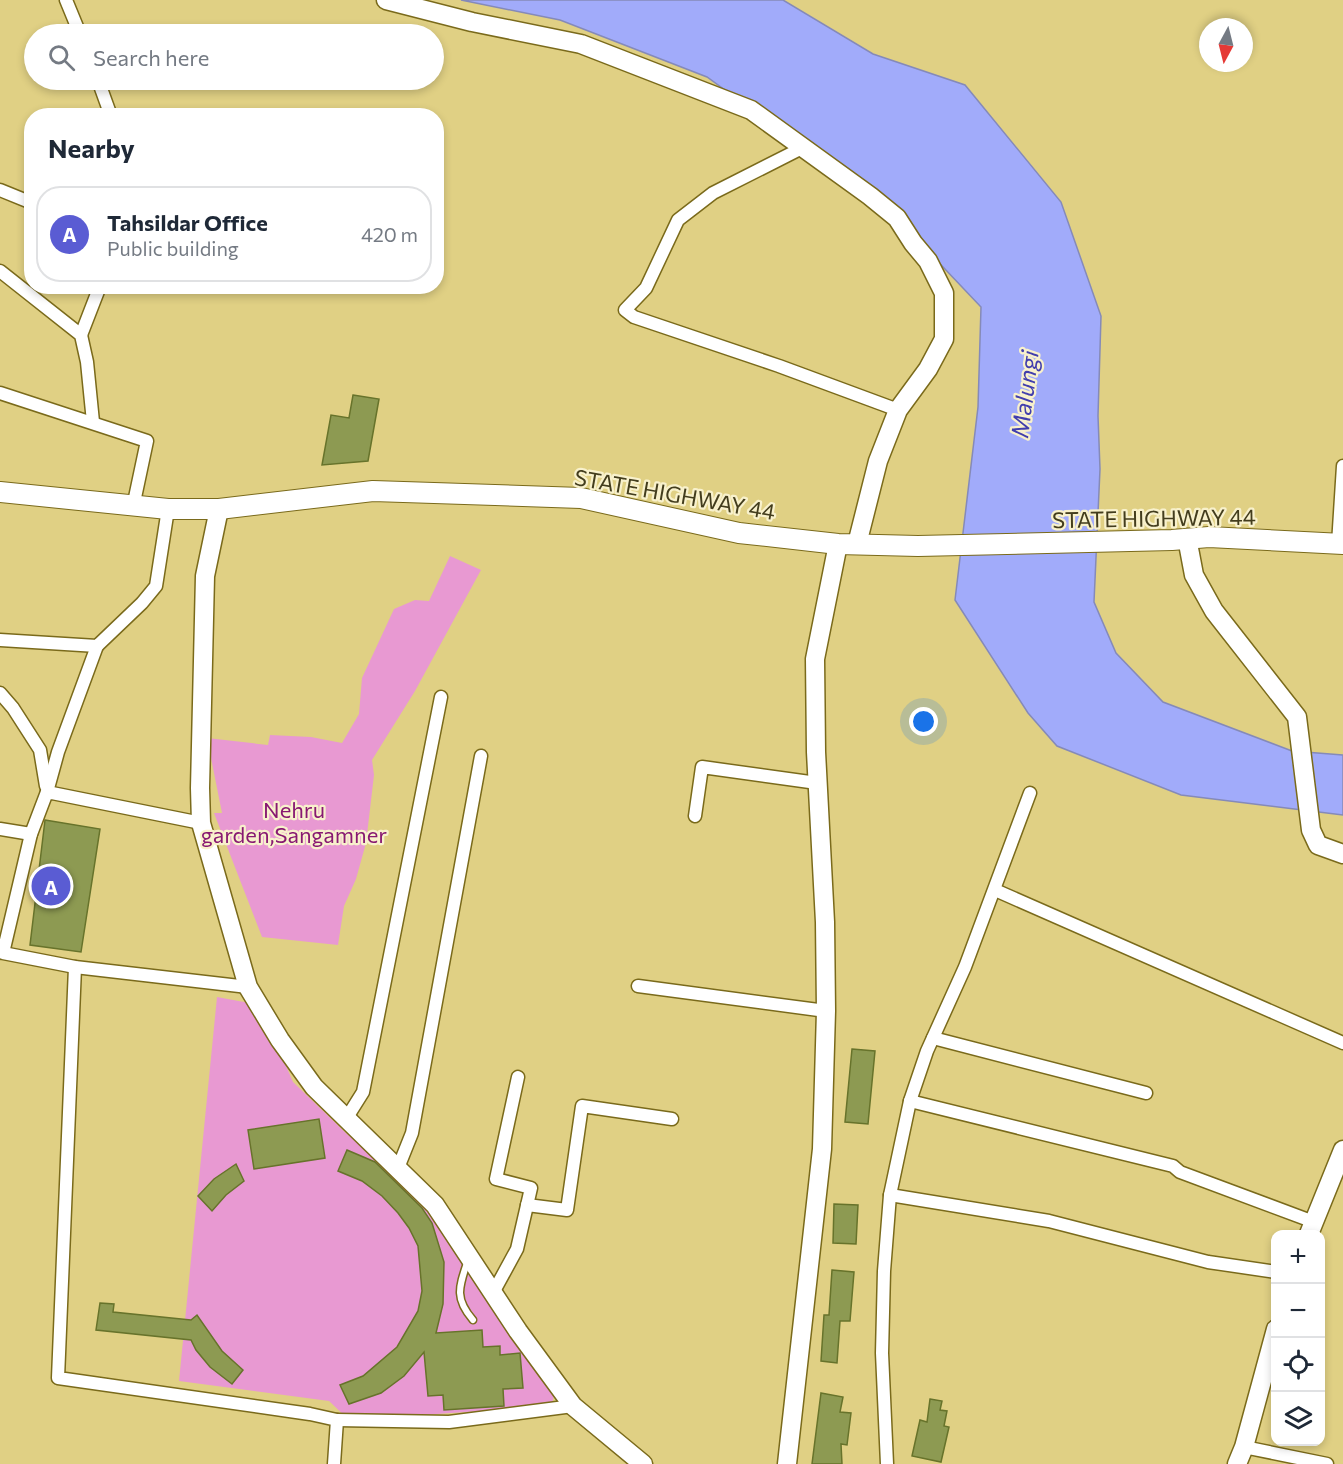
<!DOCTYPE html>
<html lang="en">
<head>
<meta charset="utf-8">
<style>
	body { margin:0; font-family:Commissioner,sans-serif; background:#f2f2f3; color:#1f2937 }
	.controls { position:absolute; right:18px; bottom:18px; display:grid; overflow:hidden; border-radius:12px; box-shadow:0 3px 9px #0003 }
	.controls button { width:54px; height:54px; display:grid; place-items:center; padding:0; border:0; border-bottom:2px solid #e0e1e3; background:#fff; color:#1f2937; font:30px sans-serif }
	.compass { position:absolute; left:1199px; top:18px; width:54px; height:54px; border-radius:50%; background:#fff; box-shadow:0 3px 9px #0003; rotate:187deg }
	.you { position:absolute; left:924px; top:722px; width:21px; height:21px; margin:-15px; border:4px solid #fff; border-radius:50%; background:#1a73e8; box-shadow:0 0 0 9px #1a73e833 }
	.badge { display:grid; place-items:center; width:39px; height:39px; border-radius:50%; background:#5a5cd3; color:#fff; font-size:20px; font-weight:700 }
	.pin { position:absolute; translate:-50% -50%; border:3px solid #fff; box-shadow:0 2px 6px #0006 }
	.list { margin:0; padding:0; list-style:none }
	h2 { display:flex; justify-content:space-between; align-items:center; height:78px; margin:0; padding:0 24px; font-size:26px }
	h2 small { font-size:20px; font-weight:400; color:#747a83 }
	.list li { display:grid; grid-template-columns:39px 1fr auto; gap:18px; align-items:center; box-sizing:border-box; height:96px; margin:0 12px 12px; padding:0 12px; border:2px solid #e0e1e3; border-radius:24px }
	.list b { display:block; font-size:22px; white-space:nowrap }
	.list p { margin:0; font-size:20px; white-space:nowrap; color:#747a83 }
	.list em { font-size:20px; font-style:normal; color:#747a83 }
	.icon { flex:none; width:33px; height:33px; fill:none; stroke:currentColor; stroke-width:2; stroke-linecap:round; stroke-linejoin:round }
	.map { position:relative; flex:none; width:1343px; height:1464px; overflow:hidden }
	.search { position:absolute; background:#fff; box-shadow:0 3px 9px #0003; left:24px; top:24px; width:420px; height:66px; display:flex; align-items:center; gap:15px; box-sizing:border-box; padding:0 21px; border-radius:33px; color:#747a83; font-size:22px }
	.panel { position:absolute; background:#fff; box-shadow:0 3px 9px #0003; left:24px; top:108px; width:420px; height:186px; border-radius:24px }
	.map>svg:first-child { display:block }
	.green { fill:#e899d2 }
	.water { fill:#a1abfa; stroke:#858ab8; stroke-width:1.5 }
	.building { fill:#8d9a52; stroke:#67732b; stroke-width:1.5 }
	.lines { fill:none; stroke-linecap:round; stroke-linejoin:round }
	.lane-casing { stroke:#7a6a1b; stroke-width:9 }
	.street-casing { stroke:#7a6a1b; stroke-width:15 }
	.secondary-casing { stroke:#7a6a1b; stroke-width:21 }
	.primary-casing { stroke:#7a6a1b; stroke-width:22 }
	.lane { stroke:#fff; stroke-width:6 }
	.street { stroke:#fff; stroke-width:12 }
	.secondary { stroke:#fff; stroke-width:18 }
	.primary { stroke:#fff; stroke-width:20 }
	.labels { text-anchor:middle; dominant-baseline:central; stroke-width:4.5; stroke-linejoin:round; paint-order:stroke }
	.street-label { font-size:22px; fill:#433d1d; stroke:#f8f1cc }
	.park-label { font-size:22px; fill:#881972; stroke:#f8f1cc }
	.water-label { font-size:24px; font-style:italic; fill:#413ead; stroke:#f8f1cc }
</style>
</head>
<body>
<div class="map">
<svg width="1343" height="1464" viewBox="0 0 1343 1464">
	<rect width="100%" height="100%" fill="#e0d084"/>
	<g class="green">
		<path d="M 450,556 L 481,570 L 415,691 L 372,760 L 374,775 L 366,843 L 356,879 L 344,906 L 338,945 L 262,937 L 214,813 L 222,813 L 207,738 L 268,745 L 270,735 L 311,737 L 342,743 L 359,714 L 362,678 L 394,609 L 415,600 L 429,601 Z"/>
		<path d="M 217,997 L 260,1005 L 293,1082 L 348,1135 L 360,1141 L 400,1177 L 441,1228 L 555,1388 L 552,1406 L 349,1420 L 329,1401 L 179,1381 Z"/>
	</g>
	<path class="water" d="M 461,0 L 783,0 L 873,54 L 965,85 L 1061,202 L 1101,316 L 1098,416 L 1100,469 L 1094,602 L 1116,653 L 1163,702 L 1292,751 L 1343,755 L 1343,815 L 1181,795 L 1057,746 L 1028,713 L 955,600 L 978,407 L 981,307 L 888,209 L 707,77 L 560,20 Z"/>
	<g class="building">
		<path d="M 353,395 L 379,399 L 368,461 L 322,465 L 331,415 L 349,418 Z"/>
		<path d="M 45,820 L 100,829 L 81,952 L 30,945 Z"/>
		<path d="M 852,1049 L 875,1051 L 868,1124 L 845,1122 Z"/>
		<path d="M 319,1119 L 325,1158 L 254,1169 L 248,1130 Z"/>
		<path d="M 347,1150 L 375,1162 L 422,1208 L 432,1223 L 444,1262 L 443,1304 L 436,1333 L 482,1330 L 483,1347 L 500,1346 L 500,1355 L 520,1353 L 523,1388 L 503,1389 L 504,1406 L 444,1410 L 443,1395 L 428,1396 L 424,1352 L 404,1376 L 381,1393 L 349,1404 L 340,1385 L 363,1376 L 397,1347 L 418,1311 L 422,1291 L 418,1246 L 409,1228 L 398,1213 L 382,1196 L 362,1181 L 338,1171 Z"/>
		<path d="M 236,1164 L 244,1181 L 226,1195 L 212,1211 L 198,1196 L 214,1179 Z"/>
		<path d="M 834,1204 L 858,1205 L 856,1244 L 833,1243 Z"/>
		<path d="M 832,1270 L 854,1272 L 850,1321 L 840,1321 L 837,1363 L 821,1361 L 824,1315 L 829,1315 Z"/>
		<path d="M 100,1303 L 114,1304 L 113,1312 L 191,1320 L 197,1315 L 222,1351 L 243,1370 L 232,1384 L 210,1367 L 196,1350 L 191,1340 L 96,1330 Z"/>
		<path d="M 821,1393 L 843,1397 L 840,1412 L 851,1413 L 847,1445 L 841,1444 L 842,1464 L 812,1464 Z"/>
		<path d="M 930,1399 L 942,1401 L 940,1410 L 947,1411 L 944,1426 L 949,1427 L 941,1462 L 912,1456 L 920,1420 L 927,1422 Z"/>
	</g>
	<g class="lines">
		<defs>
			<path id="lane" d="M 468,1260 C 459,1287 454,1298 473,1320"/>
			<g id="street">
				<path d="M 66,0 L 80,34"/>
				<path d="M 98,80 L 111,116"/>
				<path d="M 802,148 L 713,193 L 678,220 L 646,288 L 625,310 L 634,317 L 779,366 L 898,410"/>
				<path d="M 0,190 L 32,203"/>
				<path d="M 0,271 L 81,335 L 87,362 L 93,422"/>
				<path d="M 81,335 L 100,286"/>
				<path d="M 0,393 L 147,441 L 133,507"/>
				<path d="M 1338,544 L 1343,466"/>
				<path d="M 0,640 L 97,646 L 142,603 L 156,586 L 168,509"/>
				<path d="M 0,693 L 13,708 L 40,750 L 46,786"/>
				<path d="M 47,792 L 58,752 L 97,646"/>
				<path d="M 695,816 L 702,767 L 817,783"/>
				<path d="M 201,823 L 47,792 L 31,834 L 3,953 L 75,967 L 248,987"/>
				<path d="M 0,829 L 31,834"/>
				<path d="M 995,890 L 1343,1043"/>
				<path d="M 75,967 L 58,1378 L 310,1414 L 337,1420 L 334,1464"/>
				<path d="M 638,986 L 826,1011"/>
				<path d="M 933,1038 L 1146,1093"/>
				<path d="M 910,1101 L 1173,1166 L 1180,1172 L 1314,1222"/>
				<path d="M 346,1119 L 363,1092 L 441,697"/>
				<path d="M 398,1168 L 412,1133 L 481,756"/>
				<path d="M 890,1195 L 1049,1221 L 1208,1262 L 1276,1272"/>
				<path d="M 527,1205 L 567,1210 L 582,1106 L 672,1119"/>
				<path d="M 493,1293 L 517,1249 L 531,1188 L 496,1179 L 518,1077"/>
				<path d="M 337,1420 L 449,1422 L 573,1406"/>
				<path d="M 1244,1447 L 1327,1464"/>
				<path d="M 887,1464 L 882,1353 L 884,1271 L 890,1195 L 910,1101 L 927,1051 L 965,967 L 1030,793"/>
			</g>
			<g id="secondary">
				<path d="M 386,0 L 472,22 L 581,44 L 751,110 L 870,196 L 897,218 L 913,243 L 928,261 L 944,293 L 944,339 L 928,369 L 898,410 L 878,461 L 857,544"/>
				<path d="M 219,509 L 205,576 L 200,788 L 201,823 L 248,987 L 280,1040 L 314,1087 L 435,1205 L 518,1331 L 573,1406 L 643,1464"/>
				<path d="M 1187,538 L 1194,575 L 1214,611 L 1297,717 L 1311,830 L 1318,845 L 1343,854"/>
				<path d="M 1309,1234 L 1343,1150"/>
				<path d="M 787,1464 L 822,1149 L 826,1011 L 825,922 L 816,752 L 815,659 L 838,544"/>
				<path d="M 1237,1464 L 1244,1447 L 1276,1329"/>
			</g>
			<path id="primary" d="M 0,492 L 168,509 L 219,509 L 373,491 L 581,498 L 739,533 L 838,544 L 918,546 L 1172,540 L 1209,537 L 1343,544"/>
		</defs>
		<use href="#lane" class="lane-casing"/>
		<use href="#street" class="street-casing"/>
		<use href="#secondary" class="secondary-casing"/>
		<use href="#primary" class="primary-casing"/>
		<use href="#lane" class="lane"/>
		<use href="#street" class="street"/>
		<use href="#secondary" class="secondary"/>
		<use href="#primary" class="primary"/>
	</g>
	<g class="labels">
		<g class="street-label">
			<text transform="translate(675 494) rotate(10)">STATE HIGHWAY 44</text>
			<text transform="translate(1154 518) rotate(-1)">STATE HIGHWAY 44</text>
		</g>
		<g class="park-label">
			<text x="294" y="809">Nehru<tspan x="294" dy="25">garden,Sangamner</tspan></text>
		</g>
		<g class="water-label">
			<text transform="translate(1024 394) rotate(-83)">Malungi</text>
		</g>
	</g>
</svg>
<div class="controls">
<button>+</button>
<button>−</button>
<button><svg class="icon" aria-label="locate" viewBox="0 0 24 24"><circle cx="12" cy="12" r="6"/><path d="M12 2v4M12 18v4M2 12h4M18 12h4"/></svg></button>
<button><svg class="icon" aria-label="layers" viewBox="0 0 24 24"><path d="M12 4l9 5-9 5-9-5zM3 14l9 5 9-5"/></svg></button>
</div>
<svg class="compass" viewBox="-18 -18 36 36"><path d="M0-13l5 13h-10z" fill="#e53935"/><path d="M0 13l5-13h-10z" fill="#747a83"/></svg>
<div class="you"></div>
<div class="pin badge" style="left:51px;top:886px">A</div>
<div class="search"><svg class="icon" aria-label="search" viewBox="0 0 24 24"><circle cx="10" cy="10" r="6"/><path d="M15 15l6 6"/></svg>Search here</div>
<section class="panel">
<h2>Nearby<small></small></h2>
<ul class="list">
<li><span class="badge">A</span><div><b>Tahsildar Office</b><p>Public building</p></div><em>420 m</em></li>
</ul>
</section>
</div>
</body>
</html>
